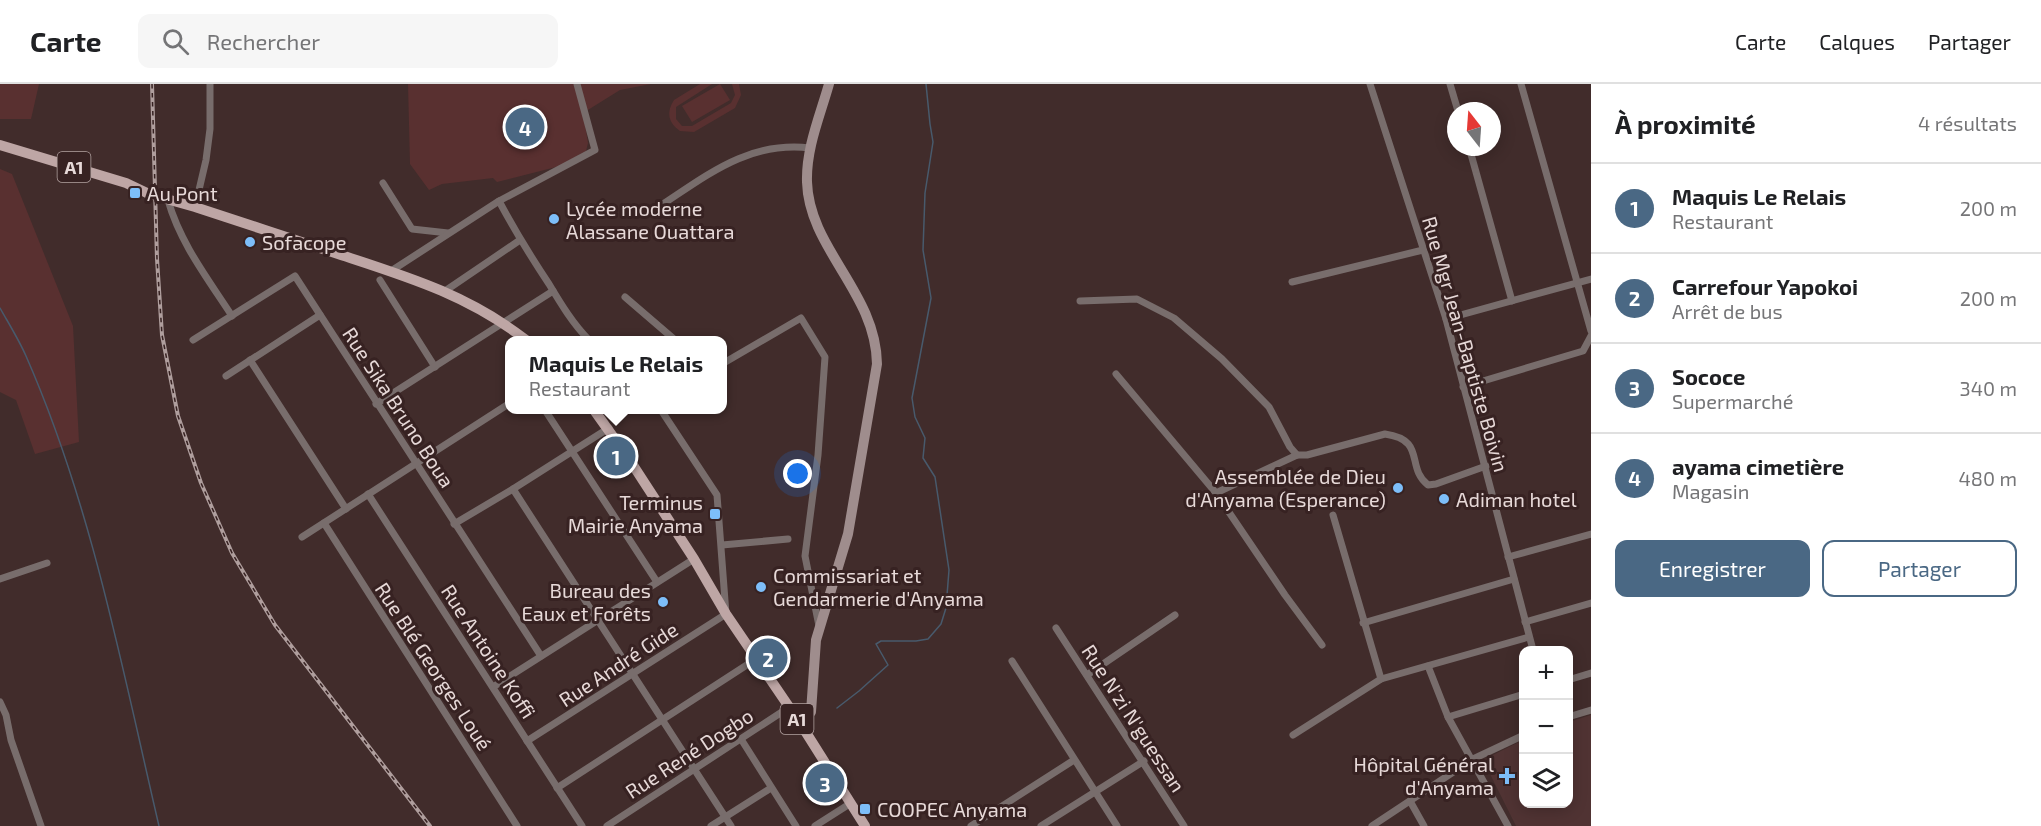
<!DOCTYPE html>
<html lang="fr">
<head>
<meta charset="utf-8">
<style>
	body { margin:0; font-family:"Exo 2",sans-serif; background:#f6f6f6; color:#202124 }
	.controls { position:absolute; right:18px; bottom:18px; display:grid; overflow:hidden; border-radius:12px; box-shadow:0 3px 15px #0003 }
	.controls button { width:54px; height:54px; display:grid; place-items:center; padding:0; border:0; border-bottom:2px solid #e0e0e0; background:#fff; color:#202124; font:30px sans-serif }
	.compass { position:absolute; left:1447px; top:18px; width:54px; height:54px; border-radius:50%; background:#fff; box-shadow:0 3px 15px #0003; rotate:343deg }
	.you { position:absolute; left:798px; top:390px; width:21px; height:21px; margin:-15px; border:4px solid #fff; border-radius:50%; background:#1a73e8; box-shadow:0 0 0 9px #1a73e833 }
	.badge { display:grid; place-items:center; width:39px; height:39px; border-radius:50%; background:#4a6884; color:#fff; font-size:20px; font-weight:700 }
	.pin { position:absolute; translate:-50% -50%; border:3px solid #fff; box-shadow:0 2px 6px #0006 }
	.popup { position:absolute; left:505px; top:252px; width:222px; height:78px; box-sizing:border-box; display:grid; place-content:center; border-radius:12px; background:#fff; filter:drop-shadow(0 2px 4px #0005); font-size:20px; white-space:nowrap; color:#757577 }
	.popup b { font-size:22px; color:#202124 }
	.popup::after { content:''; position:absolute; left:50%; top:100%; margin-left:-12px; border:12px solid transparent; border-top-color:#fff }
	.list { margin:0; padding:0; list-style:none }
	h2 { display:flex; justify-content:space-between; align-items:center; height:78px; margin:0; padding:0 24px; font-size:26px }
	h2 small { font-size:20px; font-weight:400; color:#757577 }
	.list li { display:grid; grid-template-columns:39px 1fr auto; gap:18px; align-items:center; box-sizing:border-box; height:90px; padding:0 24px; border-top:2px solid #e0e0e0 }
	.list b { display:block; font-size:22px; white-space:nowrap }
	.list p { margin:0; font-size:20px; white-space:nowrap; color:#757577 }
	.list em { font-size:20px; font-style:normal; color:#757577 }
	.actions { display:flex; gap:12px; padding:18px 24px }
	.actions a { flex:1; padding:14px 0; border:2px solid #4a6884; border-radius:12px; text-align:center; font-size:21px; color:#4a6884 }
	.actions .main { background:#4a6884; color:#fff }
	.icon { flex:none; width:33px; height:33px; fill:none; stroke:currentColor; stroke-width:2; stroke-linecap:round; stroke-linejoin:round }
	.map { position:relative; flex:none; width:1591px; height:742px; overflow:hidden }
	header { display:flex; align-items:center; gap:36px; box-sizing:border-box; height:84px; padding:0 30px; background:#fff; border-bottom:2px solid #e0e0e0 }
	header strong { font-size:28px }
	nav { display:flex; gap:33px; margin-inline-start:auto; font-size:21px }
	.search { width:420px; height:54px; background:#f6f6f6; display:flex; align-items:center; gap:15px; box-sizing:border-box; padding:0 21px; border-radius:12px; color:#757577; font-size:22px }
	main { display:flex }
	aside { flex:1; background:#fff }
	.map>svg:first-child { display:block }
	.built { fill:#503333 }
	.green { fill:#593030 }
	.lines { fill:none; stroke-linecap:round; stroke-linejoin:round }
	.stream { stroke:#485a6c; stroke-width:1.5 }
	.street { stroke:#786d6c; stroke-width:7 }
	.secondary { stroke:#9f8d8d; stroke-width:10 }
	.primary { stroke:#bea6a5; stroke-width:10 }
	.rail-casing { stroke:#af9e9d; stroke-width:4 }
	.rail { stroke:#372222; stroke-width:1.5; stroke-dasharray:4.5; stroke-linecap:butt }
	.primary-bridge { stroke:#bea6a5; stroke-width:10 }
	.poi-dot { fill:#7dbef9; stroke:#372222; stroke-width:2 }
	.labels { text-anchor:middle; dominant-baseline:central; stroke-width:6; stroke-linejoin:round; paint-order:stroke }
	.shield { fill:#372222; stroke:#b2a2a1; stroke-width:1.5 }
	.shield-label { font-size:18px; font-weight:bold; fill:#e7d9d8 }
	.poi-label { font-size:20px; fill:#e7d9d8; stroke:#372222; text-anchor:start }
	.street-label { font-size:20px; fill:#e7d9d8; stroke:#372222 }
</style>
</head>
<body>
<header>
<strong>Carte</strong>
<div class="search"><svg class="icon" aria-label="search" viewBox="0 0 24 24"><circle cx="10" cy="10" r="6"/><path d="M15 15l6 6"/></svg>Rechercher</div>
<nav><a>Carte</a><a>Calques</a><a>Partager</a></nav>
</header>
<main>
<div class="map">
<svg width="1591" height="742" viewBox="0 0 1591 742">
	<rect width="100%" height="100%" fill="#412c2b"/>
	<path class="built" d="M 1591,631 L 1591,742 L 1516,742 L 1483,676 L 1523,656 L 1524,720 L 1568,720 L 1569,638 Z"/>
	<g class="green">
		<path d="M 0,0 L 39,0 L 31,35 L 0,35 Z"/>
		<path d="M 408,0 L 651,0 L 620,6 L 583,29 L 588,59 L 586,67 L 560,82 L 497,98 L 493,94 L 442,100 L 429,106 L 410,80 Z"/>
		<path d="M 700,0 L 712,0 L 676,23 L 676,35 L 682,42 L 692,42 L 731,19 L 735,11 L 732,0 L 739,0 L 741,11 L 735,24 L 694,48 L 680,47 C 668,39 666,28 674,16 Z"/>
		<path d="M 720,0 L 730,16 L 692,38 L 682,22 Z"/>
		<path d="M 0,85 L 12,90 L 73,242 L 79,358 L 35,370 L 16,316 L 0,308 Z"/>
	</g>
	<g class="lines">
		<g class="stream">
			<path d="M 0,224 C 9,240 19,256 26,272 C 92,422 122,584 159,742"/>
			<path d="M 837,624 L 859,607 L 888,581 L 876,560 L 881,557 L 916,557 L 928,555 L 941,540 L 946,524 L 949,486 L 935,393 L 923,374 L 925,354 L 915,333 L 912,314 L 931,214 L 923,166 L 925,109 L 933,58 L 930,40 L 926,0"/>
		</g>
		<g class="street">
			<path d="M 1370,0 L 1446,235 L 1533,566"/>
			<path d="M 1450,0 L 1458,27"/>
			<path d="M 1521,0 L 1591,247"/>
			<path d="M 1469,63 L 1512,217"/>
			<path d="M 383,99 L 412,145 L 448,149"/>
			<path d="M 168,116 C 180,159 208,195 232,232"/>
			<path d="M 499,117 C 514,145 531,173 549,200 C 561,220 573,240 589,256"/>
			<path d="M 663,120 C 710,89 750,57 810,64"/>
			<path d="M 195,123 L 206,76 L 210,45 L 210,0"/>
			<path d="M 391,187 L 499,117 L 595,66 L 577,0"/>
			<path d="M 380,196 L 435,283"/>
			<path d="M 1292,198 L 1423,166"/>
			<path d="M 445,207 L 520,156"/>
			<path d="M 625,213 L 675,256"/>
			<path d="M 1080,217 L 1137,215 L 1174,234 L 1222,275 L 1269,323 L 1290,363 L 1297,371"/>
			<path d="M 1446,235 L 1591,195"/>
			<path d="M 193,256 L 295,192 L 541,572"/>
			<path d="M 250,276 L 346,425"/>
			<path d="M 722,280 L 801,234 L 825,273 L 818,371 L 805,472 L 819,542"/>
			<path d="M 1116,290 L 1216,409"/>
			<path d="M 226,292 L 320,231"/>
			<path d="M 1463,303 L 1583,267 L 1591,252"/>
			<path d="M 376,320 L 553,207"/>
			<path d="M 545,326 L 657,498"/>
			<path d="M 513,405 L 731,742"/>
			<path d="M 368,410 L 582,742"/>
			<path d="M 1333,431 L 1381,595"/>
			<path d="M 324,439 L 517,742"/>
			<path d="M 454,440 L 513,405 L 609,344"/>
			<path d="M 302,453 L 510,319"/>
			<path d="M 722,461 L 788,455"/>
			<path d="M 1508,473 L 1591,450"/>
			<path d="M 0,495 L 47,479"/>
			<path d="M 1525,538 L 1591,519"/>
			<path d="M 1363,539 L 1514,495"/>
			<path d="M 1056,544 L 1184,742"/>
			<path d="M 1322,561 L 1285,511 L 1216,409 L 1297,371 L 1307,371 L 1385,350 C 1427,356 1405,383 1428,401 L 1436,400 L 1486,382"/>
			<path d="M 1012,577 L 1117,742"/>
			<path d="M 1428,582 L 1448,633 L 1508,742"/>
			<path d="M 1087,591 L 1175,531"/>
			<path d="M 1568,596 L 1591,589"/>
			<path d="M 493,603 L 694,475"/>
			<path d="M 0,618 L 6,631 L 11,656 L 41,742"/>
			<path d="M 1448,633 L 1524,610"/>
			<path d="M 1568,633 L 1591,626"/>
			<path d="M 1293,651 L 1381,595 L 1529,553"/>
			<path d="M 741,655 L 796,742"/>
			<path d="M 527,657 L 726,530 L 717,411 L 661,326"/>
			<path d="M 557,704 L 756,575"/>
			<path d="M 1410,717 L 1424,742"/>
			<path d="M 607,742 L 788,624"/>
			<path d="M 711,742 L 771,704"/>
			<path d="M 815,742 L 851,719"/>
			<path d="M 971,742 L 1074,676"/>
			<path d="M 1041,742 L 1144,677"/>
			<path d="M 1372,742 L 1473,675 L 1524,651"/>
		</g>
		<path class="secondary" d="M 800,639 L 811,628 L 816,556 L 848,450 L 877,280 C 876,208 809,165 807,98 C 806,64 820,32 829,0"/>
		<g class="primary">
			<path d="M 0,61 L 126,99 L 147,109"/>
			<path d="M 163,114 L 195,123 C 242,138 288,154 335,169 C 405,192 467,210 526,256"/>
			<path d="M 594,326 L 629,375 L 694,475 L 726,530 L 800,639 L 865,742"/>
		</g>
		<defs>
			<path id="rail" d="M 152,0 L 157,175 L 162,251 L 178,332 L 201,399 L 232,469 L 275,541 L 430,742"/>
		</defs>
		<use href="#rail" class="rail-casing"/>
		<use href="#rail" class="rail"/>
		<path class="primary-bridge" d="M 147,109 L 163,114"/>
	</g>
	<g class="poi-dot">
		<rect x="129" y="103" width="12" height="12" rx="3"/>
		<circle cx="554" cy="135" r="6"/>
		<circle cx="250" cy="158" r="6"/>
		<circle cx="1398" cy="404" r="6"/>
		<circle cx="1444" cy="415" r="6"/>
		<rect x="709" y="424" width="12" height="12" rx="3"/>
		<circle cx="761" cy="503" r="6"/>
		<circle cx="663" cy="518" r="6"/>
		<path d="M1504 683h6v6h6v6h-6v6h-6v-6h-6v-6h6z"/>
		<rect x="859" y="719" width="12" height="12" rx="3"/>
	</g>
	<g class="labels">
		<g class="shield">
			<rect x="57.5" y="68" width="33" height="30" rx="4.5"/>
			<rect x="780.5" y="620" width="33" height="30" rx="4.5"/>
		</g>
		<g class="shield-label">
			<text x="74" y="83">A1</text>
			<text x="797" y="635">A1</text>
		</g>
		<g class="poi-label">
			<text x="147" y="109">Au Pont</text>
			<text x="566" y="124">Lycée moderne<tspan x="566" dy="23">Alassane Ouattara</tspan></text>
			<text x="262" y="158">Sofacope</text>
			<text x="1386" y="392" text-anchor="end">Assemblée de Dieu<tspan x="1386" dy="23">d'Anyama (Esperance)</tspan></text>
			<text x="1456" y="415">Adiman hotel</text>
			<text x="703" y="418" text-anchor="end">Terminus<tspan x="703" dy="23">Mairie Anyama</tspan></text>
			<text x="773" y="491">Commissariat et<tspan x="773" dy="23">Gendarmerie d'Anyama</tspan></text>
			<text x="651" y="506" text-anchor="end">Bureau des<tspan x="651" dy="23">Eaux et Forêts</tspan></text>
			<text x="1494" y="680" text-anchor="end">Hôpital Général<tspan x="1494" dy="23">d'Anyama</tspan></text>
			<text x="877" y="725">COOPEC Anyama</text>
		</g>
		<g class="street-label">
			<text transform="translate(1466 260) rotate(74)">Rue Mgr Jean-Baptiste Boivin</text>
			<text transform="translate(399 323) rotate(57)">Rue Sika Bruno Boua</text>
			<text transform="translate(489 567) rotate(57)">Rue Antoine Koffi</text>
			<text transform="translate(618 580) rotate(-33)">Rue André Gide</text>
			<text transform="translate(434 582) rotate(57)">Rue Blé Georges Loué</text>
			<text transform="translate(1134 634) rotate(57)">Rue N'zi N'guessan</text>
			<text transform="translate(689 669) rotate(-33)">Rue René Dogbo</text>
		</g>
	</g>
</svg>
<div class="controls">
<button>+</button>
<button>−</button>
<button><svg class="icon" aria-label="layers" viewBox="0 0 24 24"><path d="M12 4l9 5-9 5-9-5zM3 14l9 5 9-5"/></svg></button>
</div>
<svg class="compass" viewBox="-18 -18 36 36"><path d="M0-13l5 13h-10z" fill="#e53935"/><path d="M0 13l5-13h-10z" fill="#757577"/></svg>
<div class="you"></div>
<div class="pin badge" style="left:616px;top:372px">1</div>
<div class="popup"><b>Maquis Le Relais</b>Restaurant</div>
<div class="pin badge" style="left:768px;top:574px">2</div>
<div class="pin badge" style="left:825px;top:699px">3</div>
<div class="pin badge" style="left:525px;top:43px">4</div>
</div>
<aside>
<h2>À proximité<small>4 résultats</small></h2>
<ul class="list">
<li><span class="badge">1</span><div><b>Maquis Le Relais</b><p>Restaurant</p></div><em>200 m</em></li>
<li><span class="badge">2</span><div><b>Carrefour Yapokoi</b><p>Arrêt de bus</p></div><em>200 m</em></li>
<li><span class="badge">3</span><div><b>Sococe</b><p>Supermarché</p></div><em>340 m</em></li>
<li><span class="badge">4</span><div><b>ayama cimetière</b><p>Magasin</p></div><em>480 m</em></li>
</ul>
<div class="actions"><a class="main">Enregistrer</a><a>Partager</a></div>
</aside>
</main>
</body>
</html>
